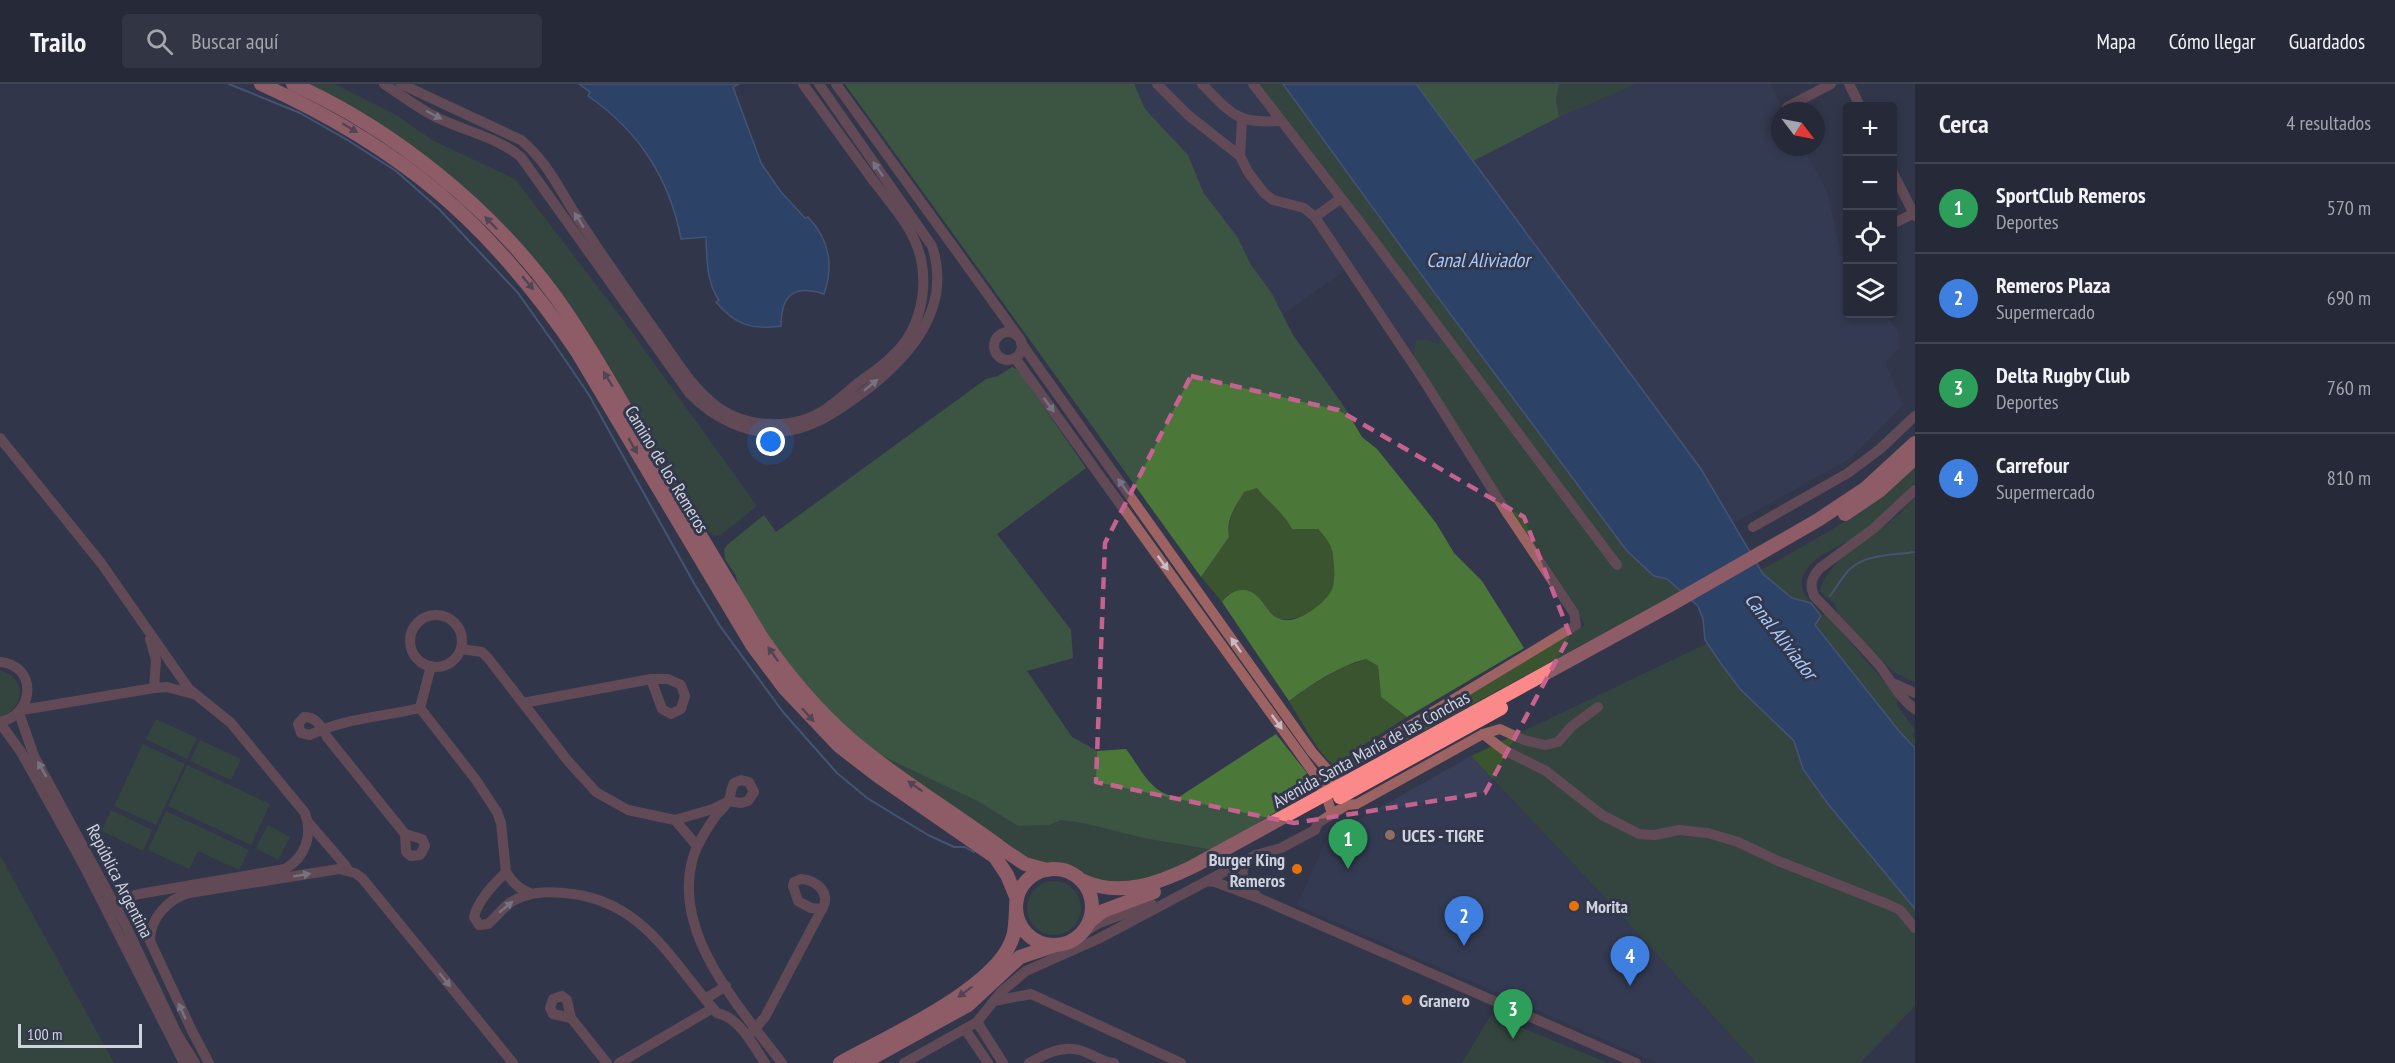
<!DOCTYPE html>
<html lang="es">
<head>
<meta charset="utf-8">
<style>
	body { margin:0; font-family:"PT Sans Narrow",sans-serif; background:#323543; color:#f1f3f6 }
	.controls { position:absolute; right:18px; top:18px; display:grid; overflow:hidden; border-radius:6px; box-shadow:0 3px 9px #0003 }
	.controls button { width:54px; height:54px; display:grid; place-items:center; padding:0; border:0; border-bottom:2px solid #424553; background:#262938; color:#f1f3f6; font:30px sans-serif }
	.compass { position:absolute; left:1771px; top:18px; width:54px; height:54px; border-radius:50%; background:#262938; box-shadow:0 3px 9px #0003; rotate:122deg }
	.scale { position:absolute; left:18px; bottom:15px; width:124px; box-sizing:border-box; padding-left:6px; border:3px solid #cfd2df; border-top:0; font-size:16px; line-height:21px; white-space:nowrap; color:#cfd2df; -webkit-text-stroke:4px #32374b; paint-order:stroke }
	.you { position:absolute; left:771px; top:358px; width:21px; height:21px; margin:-15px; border:4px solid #fff; border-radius:50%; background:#1a73e8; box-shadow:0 0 0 9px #1a73e833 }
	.badge { display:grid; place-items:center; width:39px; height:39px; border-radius:50%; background:#bca0f2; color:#fff; font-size:20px; font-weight:700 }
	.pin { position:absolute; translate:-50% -50px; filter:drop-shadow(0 2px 3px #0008) }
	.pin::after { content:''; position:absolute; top:32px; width:21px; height:18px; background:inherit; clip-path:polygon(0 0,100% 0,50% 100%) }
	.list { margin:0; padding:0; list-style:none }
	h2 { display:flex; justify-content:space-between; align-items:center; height:78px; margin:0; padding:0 24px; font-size:26px }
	h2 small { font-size:20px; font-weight:400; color:#a4a6ae }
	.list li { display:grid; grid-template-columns:39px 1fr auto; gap:18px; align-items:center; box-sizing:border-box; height:90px; padding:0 24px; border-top:2px solid #424553 }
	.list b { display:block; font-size:22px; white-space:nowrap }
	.list p { margin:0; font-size:20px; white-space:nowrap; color:#a4a6ae }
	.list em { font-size:20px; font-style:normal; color:#a4a6ae }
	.icon { flex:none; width:33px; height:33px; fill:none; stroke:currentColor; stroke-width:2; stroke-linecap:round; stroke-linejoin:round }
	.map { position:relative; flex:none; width:1915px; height:979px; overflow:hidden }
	header { display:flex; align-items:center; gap:36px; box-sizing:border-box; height:84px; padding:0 30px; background:#262938; border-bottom:2px solid #424553 }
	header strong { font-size:28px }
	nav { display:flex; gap:33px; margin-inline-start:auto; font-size:21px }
	.search { width:420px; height:54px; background:#323543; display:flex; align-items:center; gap:15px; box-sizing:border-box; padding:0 21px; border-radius:6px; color:#a4a6ae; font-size:22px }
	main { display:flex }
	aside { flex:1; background:#262938 }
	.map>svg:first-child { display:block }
	.built { fill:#393f59 }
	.green { fill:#39542f }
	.forest { fill:#4b7839 }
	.water { fill:#295089; stroke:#5b77a3; stroke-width:1.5 }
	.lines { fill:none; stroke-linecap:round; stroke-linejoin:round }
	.stream { stroke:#5b77a3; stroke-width:2 }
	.minor { stroke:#9c6362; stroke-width:10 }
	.major { stroke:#fc8989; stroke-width:14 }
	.oneway { fill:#c5bcc6 }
	.oneway2 { fill:#795461 }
	.marked { fill:none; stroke:#c76290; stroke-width:4.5; stroke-dasharray:12 8; stroke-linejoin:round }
	.education-dot { fill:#8d6e63; stroke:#32374b; stroke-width:2 }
	.food-dot { fill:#e8710a; stroke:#32374b; stroke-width:2 }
	.labels { text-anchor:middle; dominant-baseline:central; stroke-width:6; stroke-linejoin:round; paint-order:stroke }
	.street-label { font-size:18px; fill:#cfd2df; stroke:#32374b }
	.poi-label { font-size:18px; font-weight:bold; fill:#cfd2df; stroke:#32374b; text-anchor:start }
	.water-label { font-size:20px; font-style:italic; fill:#a7c9fc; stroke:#32374b }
</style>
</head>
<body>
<header>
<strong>Trailo</strong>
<div class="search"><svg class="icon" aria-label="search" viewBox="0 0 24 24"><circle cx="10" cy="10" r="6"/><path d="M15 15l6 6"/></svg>Buscar aquí</div>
<nav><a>Mapa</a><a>Cómo llegar</a><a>Guardados</a></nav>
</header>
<main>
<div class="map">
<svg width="1915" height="979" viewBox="0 0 1915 979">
	<rect width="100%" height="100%" fill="#32374b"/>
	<g class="built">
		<path d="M 1134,0 L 1258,0 L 1444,247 L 1439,260 L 1425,255 L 1413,274 L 1351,182 L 1283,230 L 1271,208 L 1251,181 L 1238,154 L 1203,108 L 1188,71 L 1145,25 Z"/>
		<path d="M 1637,0 L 1770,0 L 1784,27 L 1780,27 L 1780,63 L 1803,63 L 1827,108 L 1841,171 L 1847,179 L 1848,230 L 1885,230 L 1898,247 L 1899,265 L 1885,278 L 1903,321 L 1851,374 L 1734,439 L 1701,385 L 1473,77 L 1559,33 Z"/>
		<path d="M 1471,672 L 1600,808 L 1756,979 L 1658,979 L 1297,821 L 1328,753 Z"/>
	</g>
	<g class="green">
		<path d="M 305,0 L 334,0 L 396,31 L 432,56 L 515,95 L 623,236 L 757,422 L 721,451 L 714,452 L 710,449 L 592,260 L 470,111 Z"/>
		<path d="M 1258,0 L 1283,0 L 1434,208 L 1654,491 L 1667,495 L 1681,507 L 1396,662 L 1393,657 L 1585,541 L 1413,274 L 1416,256 L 1425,255 L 1439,260 L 1443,247 Z"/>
		<path d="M 1559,0 L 1637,0 L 1559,33 L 1556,15 Z"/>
		<path d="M 1915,381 L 1915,399 C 1897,419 1878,436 1856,452 C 1839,464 1814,470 1804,490 C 1798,501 1804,510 1811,519 L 1792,514 L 1763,490 L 1761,486 C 1817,454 1869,428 1915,381 Z"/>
		<path d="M 1257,404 C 1268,419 1285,428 1292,445 L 1318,445 C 1322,450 1331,457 1332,463 C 1336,475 1337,493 1332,505 C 1324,524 1290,545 1270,531 C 1265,527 1261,517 1257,512 L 1228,510 L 1222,518 L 1201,493 L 1229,453 C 1227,435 1235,423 1244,407 Z"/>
		<path d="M 1915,413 L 1915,598 L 1893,588 L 1838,529 L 1834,519 L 1820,508 C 1824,479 1874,450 1896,433 C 1903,427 1909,419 1915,413 Z"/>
		<path d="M 1826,530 L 1899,615 L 1896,620 L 1915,646 L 1912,651 L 1915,654 L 1915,664 L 1899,647 L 1815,540 L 1821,532 Z"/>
		<path d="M 1708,559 L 1740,605 L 1794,657 L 1797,669 L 1915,825 L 1915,922 L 1860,979 L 1756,979 L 1600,808 L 1471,672 Z"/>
		<path d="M 1366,575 L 1378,582 L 1381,613 L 1407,633 L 1357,665 L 1346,676 L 1334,681 C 1321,674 1299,633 1289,617 C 1312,600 1338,583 1366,575 Z"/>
		<path d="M 0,586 C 28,595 25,623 0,633 Z"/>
		<path d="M 156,635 L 197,654 L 187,675 L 146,655 Z"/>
		<path d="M 200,656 L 241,675 L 231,696 L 190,677 Z"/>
		<path d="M 143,660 L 185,680 L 156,741 L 114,722 Z"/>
		<path d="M 870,666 L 979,718 L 1018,742 L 1049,741 L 1061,736 L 1083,739 L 1143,754 L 1214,766 L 1166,790 L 1113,802 L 1087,793 L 1074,782 L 1063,779 L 1029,778 L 970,733 Z"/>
		<path d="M 187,681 L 270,720 L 251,761 L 168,722 Z"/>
		<path d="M 111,726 L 152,746 L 143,767 L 102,747 Z"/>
		<path d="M 166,727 L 249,766 L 239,786 L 198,767 L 189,785 L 148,766 Z"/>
		<path d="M 268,741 L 290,753 L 278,776 L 256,764 Z"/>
		<path d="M 0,771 L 114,979 L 0,979 Z"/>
		<circle cx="1054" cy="824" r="27"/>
		<path d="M 1491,931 L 1608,979 L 1462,979 Z"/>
	</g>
	<g class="forest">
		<path d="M 845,0 L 1134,0 L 1145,25 L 1188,71 L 1203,108 L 1238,154 L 1251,181 L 1271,208 L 1293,251 L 1343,321 L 1362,353 L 1377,365 L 1418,416 L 1436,439 L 1454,469 L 1482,497 L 1524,564 L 1407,633 L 1381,613 L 1378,582 L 1366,575 C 1338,582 1312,600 1289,617 L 1222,518 C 1230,506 1246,501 1257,512 C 1268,522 1268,533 1284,536 C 1299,539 1327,518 1332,505 C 1336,494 1334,483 1333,472 C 1332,460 1326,454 1318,445 L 1292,445 C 1285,430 1268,418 1257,404 L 1244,408 C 1235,423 1226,435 1229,453 L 1201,493 Z"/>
		<path d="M 1416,0 L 1559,0 L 1556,15 L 1559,33 L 1473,77 Z"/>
		<path d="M 1012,283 L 1018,286 L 1086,384 L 997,450 L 1071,546 L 1073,574 L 1027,587 L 1072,653 L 1097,667 L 1126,665 C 1142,686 1151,711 1179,713 L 1276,650 L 1307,689 L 1300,713 L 1214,766 L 1143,754 L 1083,739 L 1061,736 L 1049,741 L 1018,742 L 979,718 L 870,666 L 834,633 L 800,596 L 772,558 L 738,503 L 736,492 L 725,475 L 724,466 L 727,461 L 764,431 L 776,448 L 986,295 L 998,292 Z"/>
	</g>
	<g class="water">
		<path d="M 579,0 L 739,0 L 733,3 L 761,79 L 781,108 L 805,134 L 808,133 C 830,156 834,181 824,210 C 794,200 781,211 781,242 C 752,246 735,241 716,218 L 719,216 C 706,197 707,176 706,153 L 681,155 C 670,95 638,46 588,12 L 590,8 Z"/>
		<path d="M 1283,0 L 1416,0 L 1701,385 L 1763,490 L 1792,514 L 1811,519 L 1821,532 L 1815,541 L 1899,647 L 1915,664 L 1915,825 L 1828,720 L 1803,685 L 1794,657 L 1740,605 L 1722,581 L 1705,556 L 1703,535 L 1698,522 L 1667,495 L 1654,492 L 1627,467 L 1434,208 Z"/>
	</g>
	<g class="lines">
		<g class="stream">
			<path d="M 229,0 L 300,29 L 349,57 L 396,87 L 439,125 L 518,209 L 555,261 L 589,311 L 695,501 L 720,542 L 783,628 L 837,689 L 867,714 L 928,751 L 954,763 L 965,763 L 974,768"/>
			<path d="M 1830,512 C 1836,504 1842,493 1850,485 C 1866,470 1895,471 1915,468"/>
		</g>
		<g class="minor">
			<path d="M 384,0 C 401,11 418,24 436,33 C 464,47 497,53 521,73 L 690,310 C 713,333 746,351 779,348 C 812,345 835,329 861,310 C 909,274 953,225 932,162 L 819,0"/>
			<path d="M 401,0 L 521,56 C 546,77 557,101 574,128 C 600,169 628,208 656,248 C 675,274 692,305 719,324 C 750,345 795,346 826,325 C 837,317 848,308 858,299 C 870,290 883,282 893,271 C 919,248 928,208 921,175 C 914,144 891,120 872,95 C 849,63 826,32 803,0"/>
			<path d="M 836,0 L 1017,251"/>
			<path d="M 1157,0 L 1188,31 L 1240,72 L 1248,88 L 1264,109 L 1273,116 L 1304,124 L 1315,133"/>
			<path d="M 1202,0 C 1232,30 1236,40 1280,37"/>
			<path d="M 1253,0 L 1362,141 L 1617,481"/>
			<path d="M 1849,0 L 1860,22"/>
			<path d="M 1787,23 L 1831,0"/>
			<path d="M 1240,72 L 1242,35"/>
			<path d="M 1892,87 L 1915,132"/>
			<path d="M 1892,140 L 1915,129"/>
			<circle cx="1008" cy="262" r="14"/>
			<path d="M 1021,259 L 1312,668 L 1333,692"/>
			<path d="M 1015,274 L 1313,688 L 1326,711 L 1332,730"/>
			<path d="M 0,354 L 101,479 L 189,605 L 231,639 L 305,729 C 313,750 306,773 285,785 L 139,810 L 128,813 L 116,824"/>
			<path d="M 1915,406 L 1873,445 L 1820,484 C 1812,493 1809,500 1814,512 C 1836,535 1858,557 1879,581 C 1890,595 1900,615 1915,625"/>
			<path d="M 1753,443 L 1848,389 L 1880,365 L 1915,332"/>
			<circle cx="436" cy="557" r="26"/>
			<path d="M 150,555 L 156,576 L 154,604 L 167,603 L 193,610"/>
			<path d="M 461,565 L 482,568 L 488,574 L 568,677 L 596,708 L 628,726 L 675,736"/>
			<path d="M 0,578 C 37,581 36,630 0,638"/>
			<path d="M 1895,600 L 1915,609"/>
			<path d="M 523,619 L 651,595 L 668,595 L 681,601 L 685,612 L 681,625 L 671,630 L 662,625 L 651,595"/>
			<path d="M 420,624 L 476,696 L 497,728 L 501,739 L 506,788 C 511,797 520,806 530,809"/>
			<path d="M 22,626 L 154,604"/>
			<path d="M 19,629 L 34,672 L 125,840 L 177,950 L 195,979"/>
			<path d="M 0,639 L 21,668 L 83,780 L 184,979"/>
			<path d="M 1483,650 L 1504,666 L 1546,687 L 1602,731 L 1639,750 L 1655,751 L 1679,746 L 1708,749 L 1738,758 L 1776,776 L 1887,820 L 1900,826 L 1915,844"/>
			<path d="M 1326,711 L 1333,692 L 1391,653 L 1576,541 L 1574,529 L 1507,429 L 1421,292 L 1315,133 L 1340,115"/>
			<path d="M 308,738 L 345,781 L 348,786"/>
			<path d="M 405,750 L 406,768 L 411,772 L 420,771 L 425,762 L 422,755 L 405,750 L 327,653 C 322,644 316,632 304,633 L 298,640 L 301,649 L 310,651 C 345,634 383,633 420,624 L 431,582"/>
			<path d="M 697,762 L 675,736 L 713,725 L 729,717 L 741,719 L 748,717 L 754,708 L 749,698 L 741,696 L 734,699 C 731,704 731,710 729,716 C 727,721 721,726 717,730 C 708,743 697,759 693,774 C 671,849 740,924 782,979"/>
			<path d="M 1244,778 C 1240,793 1244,801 1256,811"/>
			<path d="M 506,788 C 494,800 478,816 474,833 L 479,841 L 488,840 C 497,833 502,824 511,818 C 528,808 545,807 564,809 C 643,815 670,876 717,929 C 740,934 753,961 765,979"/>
			<path d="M 801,795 C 816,796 832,809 822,825 L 811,824 L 798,817 L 793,802 L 794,798 Z"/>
			<path d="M 1207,797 L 1215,798 L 1261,815 L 1636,979"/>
			<path d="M 1081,850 L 1099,839 L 1152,820"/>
			<path d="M 705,915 L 726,902"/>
			<path d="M 994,917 L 1031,910 L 1181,979"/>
			<path d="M 571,934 L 553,930 L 550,924 L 553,915 L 562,912 L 567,916 L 571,934 L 607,979"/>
			<path d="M 977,938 L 1003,979"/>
			<path d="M 965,945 L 988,979"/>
			<path d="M 751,949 L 765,933 L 822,825"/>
			<path d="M 209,979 L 192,947 L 150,857 C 150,834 168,815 189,809 L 339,785 L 355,789 L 362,794 L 513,979"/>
			<path d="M 619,979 L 713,924"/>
			<path d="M 904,979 L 977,938 L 1001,908 L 1026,887 L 1098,855 L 1256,771 L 1281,764 L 1315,746 L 1318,739 L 1332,730 L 1347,721 L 1357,720 L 1483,650 L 1500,645 L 1524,656 L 1545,661 L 1558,658 L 1572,642 L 1598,623"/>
			<path d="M 1029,979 C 1043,971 1062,961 1079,966 C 1092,969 1100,978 1114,979"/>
		</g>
		<g class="major">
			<path d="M 261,0 C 402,64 489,138 576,266 L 752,561 L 785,605 L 839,662 L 878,692 L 995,773 L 1007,791 L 1017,815"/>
			<path d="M 293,0 C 393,45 490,123 555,212 C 592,264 622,320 655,375 C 690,435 726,494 762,554 C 787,590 816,625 849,654 C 897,695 953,728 1004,766 L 1025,780 L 1047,786"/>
			<path d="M 1845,430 L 1879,407 L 1915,374"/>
			<path d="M 1340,713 L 1501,624"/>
			<circle cx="1054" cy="823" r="38"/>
			<path d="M 1081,796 C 1120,814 1157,800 1194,782 L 1670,521 L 1818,436 L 1866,404 L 1915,359"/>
			<path d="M 1089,838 L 1103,827 L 1154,808"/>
			<path d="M 840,979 C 885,954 992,906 1011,858 C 1016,848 1015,838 1016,827"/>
			<path d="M 863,979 L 968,921 L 1020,873 L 1053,862"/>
		</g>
	</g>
	<defs><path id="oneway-solid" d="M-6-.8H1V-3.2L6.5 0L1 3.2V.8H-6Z" transform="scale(1.5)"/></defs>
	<g class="oneway">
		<use href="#oneway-solid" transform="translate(434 31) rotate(28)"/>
		<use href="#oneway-solid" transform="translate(878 85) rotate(-125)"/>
		<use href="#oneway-solid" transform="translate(579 136) rotate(-122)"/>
		<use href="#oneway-solid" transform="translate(871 301) rotate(-39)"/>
		<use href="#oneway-solid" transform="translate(1049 321) rotate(54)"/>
		<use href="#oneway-solid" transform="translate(1123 402) rotate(-125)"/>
		<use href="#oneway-solid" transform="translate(1163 479) rotate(54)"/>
		<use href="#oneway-solid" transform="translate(1236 561) rotate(-125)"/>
		<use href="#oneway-solid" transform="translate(1277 638) rotate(54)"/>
		<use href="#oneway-solid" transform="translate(42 685) rotate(-119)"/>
		<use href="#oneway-solid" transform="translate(302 791) rotate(-9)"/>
		<use href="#oneway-solid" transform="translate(506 823) rotate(-39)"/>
		<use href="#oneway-solid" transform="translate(445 896) rotate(51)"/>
		<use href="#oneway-solid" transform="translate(182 927) rotate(-115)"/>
	</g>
	<g class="oneway2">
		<use href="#oneway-solid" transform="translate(350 44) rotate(31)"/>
		<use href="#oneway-solid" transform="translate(491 139) rotate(-134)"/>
		<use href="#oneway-solid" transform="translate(528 199) rotate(50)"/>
		<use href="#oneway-solid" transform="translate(608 295) rotate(-121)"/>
		<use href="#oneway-solid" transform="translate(633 362) rotate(60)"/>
		<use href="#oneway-solid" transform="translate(773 570) rotate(-125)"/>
		<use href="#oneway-solid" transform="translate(808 631) rotate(48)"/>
		<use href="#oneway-solid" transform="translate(915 702) rotate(-145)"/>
		<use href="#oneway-solid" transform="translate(965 908) rotate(143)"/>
	</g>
	<path d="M0 0H1915V979H0ZM 1191,292 L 1338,326 L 1524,433 L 1570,551 L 1485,709 L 1294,739 L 1096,698 L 1105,459 Z" fill="#32374b" fill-opacity=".55" fill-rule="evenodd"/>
	<path class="marked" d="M 1191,292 L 1338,326 L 1524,433 L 1570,551 L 1485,709 L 1294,739 L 1096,698 L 1105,459 Z"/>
	<circle class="education-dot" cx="1390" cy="751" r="6"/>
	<g class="food-dot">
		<circle cx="1297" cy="785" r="6"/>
		<circle cx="1574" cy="822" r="6"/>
		<circle cx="1407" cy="916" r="6"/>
	</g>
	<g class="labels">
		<g class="street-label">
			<text transform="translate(667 385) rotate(59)">Camino de los Remeros</text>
			<text transform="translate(1371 665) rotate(-29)">Avenida Santa María de las Conchas</text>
			<text transform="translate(120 797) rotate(63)">República Argentina</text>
		</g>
		<g class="poi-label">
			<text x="1402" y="751">UCES - TIGRE</text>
			<text x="1285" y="775" text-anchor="end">Burger King<tspan x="1285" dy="21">Remeros</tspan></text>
			<text x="1586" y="822">Morita</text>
			<text x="1419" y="916">Granero</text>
		</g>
		<g class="water-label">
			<text x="1478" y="176">Canal Aliviador</text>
			<text transform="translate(1781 552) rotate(52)">Canal Aliviador</text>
		</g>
	</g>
</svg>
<div class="controls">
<button>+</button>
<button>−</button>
<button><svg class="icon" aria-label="locate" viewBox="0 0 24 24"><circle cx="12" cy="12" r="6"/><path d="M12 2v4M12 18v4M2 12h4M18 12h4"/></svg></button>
<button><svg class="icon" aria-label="layers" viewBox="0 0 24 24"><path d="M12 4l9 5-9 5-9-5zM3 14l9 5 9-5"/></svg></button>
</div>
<svg class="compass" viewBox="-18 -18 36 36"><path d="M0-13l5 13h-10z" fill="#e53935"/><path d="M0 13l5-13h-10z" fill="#a4a6ae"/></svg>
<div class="scale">100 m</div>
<div class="you"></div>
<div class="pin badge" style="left:1348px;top:785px;background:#2e9e5b">1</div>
<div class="pin badge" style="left:1464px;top:862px;background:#3f7fe0">2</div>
<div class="pin badge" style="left:1513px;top:955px;background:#2e9e5b">3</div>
<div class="pin badge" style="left:1630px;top:902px;background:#3f7fe0">4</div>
</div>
<aside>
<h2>Cerca<small>4 resultados</small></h2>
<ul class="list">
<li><span class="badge" style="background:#2e9e5b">1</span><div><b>SportClub Remeros</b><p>Deportes</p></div><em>570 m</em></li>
<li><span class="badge" style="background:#3f7fe0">2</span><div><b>Remeros Plaza</b><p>Supermercado</p></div><em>690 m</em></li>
<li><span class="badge" style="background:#2e9e5b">3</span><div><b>Delta Rugby Club</b><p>Deportes</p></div><em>760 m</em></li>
<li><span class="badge" style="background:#3f7fe0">4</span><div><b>Carrefour</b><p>Supermercado</p></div><em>810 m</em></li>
</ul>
</aside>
</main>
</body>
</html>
